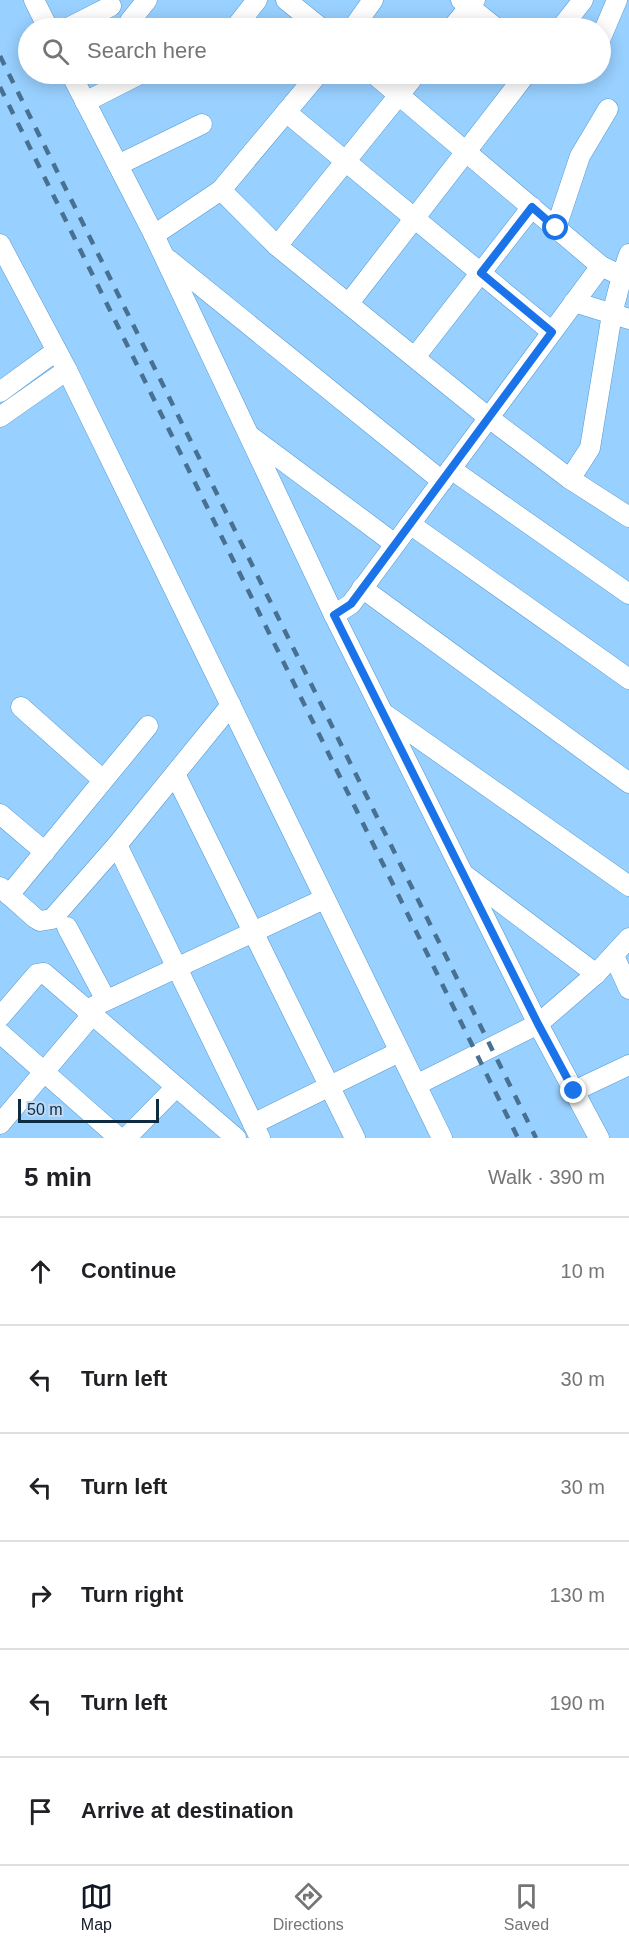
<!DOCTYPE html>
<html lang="en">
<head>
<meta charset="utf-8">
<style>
	body { margin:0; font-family:Helvetica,sans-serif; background:#f2f2f2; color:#202124 }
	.scale { position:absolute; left:18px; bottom:15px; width:141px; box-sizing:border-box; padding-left:6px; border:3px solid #0d2c42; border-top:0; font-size:16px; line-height:21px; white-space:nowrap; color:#0d2c42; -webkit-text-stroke:4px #bfdaf2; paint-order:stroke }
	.stop { position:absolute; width:18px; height:18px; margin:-14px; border:4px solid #1a73e8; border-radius:50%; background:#fff }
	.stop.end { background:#1a73e8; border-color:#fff; box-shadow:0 2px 6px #0008 }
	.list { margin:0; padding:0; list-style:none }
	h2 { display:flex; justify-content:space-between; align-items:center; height:78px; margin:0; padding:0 24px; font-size:26px }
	h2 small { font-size:20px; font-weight:400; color:#757577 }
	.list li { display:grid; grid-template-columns:39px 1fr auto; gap:18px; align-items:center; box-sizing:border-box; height:108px; padding:0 24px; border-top:2px solid #e0e0e0 }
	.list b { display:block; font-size:22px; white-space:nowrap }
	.list em { font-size:20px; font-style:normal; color:#757577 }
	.icon { flex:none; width:33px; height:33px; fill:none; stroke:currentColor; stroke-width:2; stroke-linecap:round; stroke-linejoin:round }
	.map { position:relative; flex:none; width:629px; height:1138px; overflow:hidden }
	.search { position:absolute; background:#fff; box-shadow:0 3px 15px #0003; left:18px; right:18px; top:18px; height:66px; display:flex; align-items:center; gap:15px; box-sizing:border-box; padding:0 21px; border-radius:33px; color:#757577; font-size:22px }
	.sheet { height:726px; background:#fff }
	nav { display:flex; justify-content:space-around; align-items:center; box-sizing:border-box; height:84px; border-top:2px solid #e0e0e0; background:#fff; font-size:16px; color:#757577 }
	nav a { display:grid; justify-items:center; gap:3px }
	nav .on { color:#111827 }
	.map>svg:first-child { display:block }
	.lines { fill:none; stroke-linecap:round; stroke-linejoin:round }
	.minor-casing { stroke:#5299d1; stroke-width:21 }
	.minor { stroke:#fff; stroke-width:20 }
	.rail { stroke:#477091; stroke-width:4.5; stroke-dasharray:10 10; stroke-linecap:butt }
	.route { stroke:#1a73e8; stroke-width:8 }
</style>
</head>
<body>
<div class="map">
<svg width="629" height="1138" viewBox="0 0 629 1138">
	<rect width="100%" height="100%" fill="#98d0ff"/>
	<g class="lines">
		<defs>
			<g id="minor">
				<path d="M 34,0 L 48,28"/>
				<path d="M 286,0 L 321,28"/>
				<path d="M 461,0 L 496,28"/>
				<path d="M 130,21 L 147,0"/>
				<path d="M 68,28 L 111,6"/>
				<path d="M 235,28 L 257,0"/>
				<path d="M 353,28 L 373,0"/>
				<path d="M 452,28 L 475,0"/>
				<path d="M 561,28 L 583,0"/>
				<path d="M 600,40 L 617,0"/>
				<path d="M 71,74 L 154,235 L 334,615 L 538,1024 L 599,1138"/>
				<path d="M 374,74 L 601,266 L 622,276 L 612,314 L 590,448 L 570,479"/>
				<path d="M 85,102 L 140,74"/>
				<path d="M 286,112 L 552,332"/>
				<path d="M 118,165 L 202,124"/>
				<path d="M 221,190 L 277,246 L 489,418 L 570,479 L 629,517"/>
				<path d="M 556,228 L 580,156 L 608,109"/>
				<path d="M 154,235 L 221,190 L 318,74"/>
				<path d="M 0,244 L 67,370 L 442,1138"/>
				<path d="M 277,246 L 416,74"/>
				<path d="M 169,260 L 442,481"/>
				<path d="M 622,276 L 629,254"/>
				<path d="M 574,302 L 629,319"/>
				<path d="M 349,303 L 526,74"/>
				<path d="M 415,357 L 532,207"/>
				<path d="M 0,392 L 56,351"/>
				<path d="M 0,417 L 67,370"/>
				<path d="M 250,436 L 395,544"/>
				<path d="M 451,469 L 629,594"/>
				<path d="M 410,524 L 629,679"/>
				<path d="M 362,588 L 629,783"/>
				<path d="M 334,615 L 351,604 L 601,266"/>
				<path d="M 21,707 L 103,780"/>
				<path d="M 386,715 L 629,886"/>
				<path d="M 175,774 L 355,1138"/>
				<path d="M 0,814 L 45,852"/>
				<path d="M 117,845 L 260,1138"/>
				<path d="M 466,876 L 596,974"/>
				<path d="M 0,887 L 35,918 L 40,921 L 52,919 L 117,845 L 231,705"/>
				<path d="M 9,895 L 148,726"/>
				<path d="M 67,927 L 106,1000"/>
				<path d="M 614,956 L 629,989"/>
				<path d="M 86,1010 L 324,899"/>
				<path d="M 0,1017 L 37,974 L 44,973 L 236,1138"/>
				<path d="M 0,1033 L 119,1138"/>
				<path d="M 416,1085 L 538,1024 L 596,974 L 629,938"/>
				<path d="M 574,1091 L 629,1065"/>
				<path d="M 0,1124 L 92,1015"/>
				<path d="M 253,1124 L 399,1052"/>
				<path d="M 126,1138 L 176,1087"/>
			</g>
		</defs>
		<use href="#minor" class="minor-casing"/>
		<use href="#minor" class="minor"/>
		<g class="rail">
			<path d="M 0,56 L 536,1138"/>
			<path d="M 0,87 L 518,1138"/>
		</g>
	</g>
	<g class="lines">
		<path class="route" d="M 556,228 L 532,207 L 481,273 L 552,332 L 351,604 L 334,615 L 538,1024 L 574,1091"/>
	</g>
</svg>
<div class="scale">50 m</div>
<div class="stop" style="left:556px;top:228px"></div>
<div class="stop end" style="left:574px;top:1091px"></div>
<div class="search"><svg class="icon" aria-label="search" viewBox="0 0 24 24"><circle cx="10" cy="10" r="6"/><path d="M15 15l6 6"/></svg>Search here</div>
</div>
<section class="sheet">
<h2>5 min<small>Walk · 390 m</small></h2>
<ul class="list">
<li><svg class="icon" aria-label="ahead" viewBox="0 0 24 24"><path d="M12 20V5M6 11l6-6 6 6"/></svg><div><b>Continue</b></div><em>10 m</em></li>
<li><svg class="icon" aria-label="left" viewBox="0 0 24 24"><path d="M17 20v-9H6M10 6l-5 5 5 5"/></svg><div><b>Turn left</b></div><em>30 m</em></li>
<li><svg class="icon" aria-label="left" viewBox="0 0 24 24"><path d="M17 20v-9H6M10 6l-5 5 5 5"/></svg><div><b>Turn left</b></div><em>30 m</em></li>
<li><svg class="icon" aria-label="right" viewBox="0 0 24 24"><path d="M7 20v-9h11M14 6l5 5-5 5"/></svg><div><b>Turn right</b></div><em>130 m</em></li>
<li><svg class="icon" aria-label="left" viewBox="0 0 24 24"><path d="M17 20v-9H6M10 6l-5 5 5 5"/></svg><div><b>Turn left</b></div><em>190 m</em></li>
<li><svg class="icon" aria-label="arrive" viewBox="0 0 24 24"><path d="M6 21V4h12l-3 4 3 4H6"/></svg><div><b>Arrive at destination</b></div></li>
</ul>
</section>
<nav>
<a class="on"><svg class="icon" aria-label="map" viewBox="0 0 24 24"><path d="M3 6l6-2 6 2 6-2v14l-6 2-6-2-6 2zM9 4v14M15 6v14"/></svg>Map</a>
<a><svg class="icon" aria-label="directions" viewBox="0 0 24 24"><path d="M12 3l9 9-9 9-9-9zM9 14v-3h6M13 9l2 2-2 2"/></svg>Directions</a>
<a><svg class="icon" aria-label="saved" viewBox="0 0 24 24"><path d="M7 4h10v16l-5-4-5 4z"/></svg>Saved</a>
</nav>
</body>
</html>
